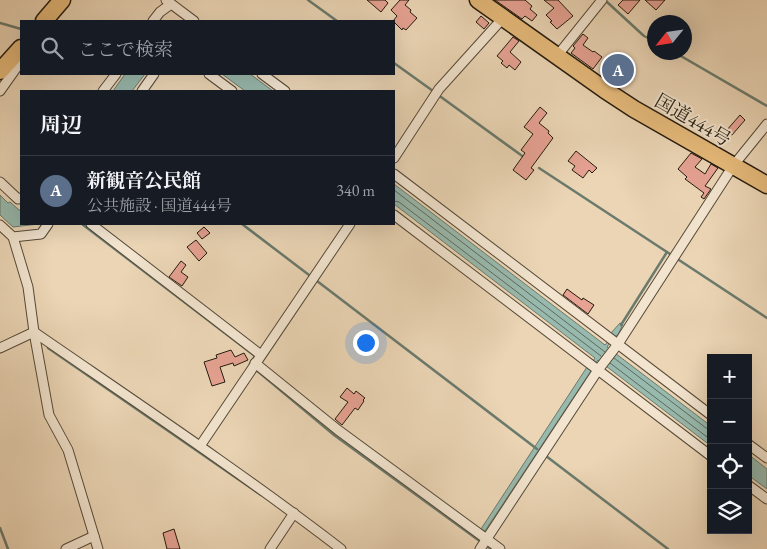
<!DOCTYPE html>
<html lang="ja">
<head>
<meta charset="utf-8">
<style>
	body { margin:0; font-family:"EB Garamond","Noto Serif JP",serif; background:#20242c; color:#f1f3f6 }
	.controls { position:absolute; right:15px; bottom:15px; display:grid; overflow:hidden; border-radius:0px; box-shadow:0 5px 20px #0002 }
	.controls button { width:45px; height:45px; display:grid; place-items:center; padding:0; border:0; border-bottom:1px solid #363941; background:#171b24; color:#f1f3f6; font:25px sans-serif }
	.compass { position:absolute; left:647px; top:15px; width:45px; height:45px; border-radius:50%; background:#171b24; box-shadow:0 5px 20px #0002; rotate:240deg }
	.you { position:absolute; left:365px; top:342px; width:18px; height:18px; margin:-12px; border:4px solid #fff; border-radius:50%; background:#1a73e8; box-shadow:0 0 0 8px #1a73e833 }
	.badge { display:grid; place-items:center; width:32px; height:32px; border-radius:50%; background:#b45309; color:#fff; font-size:16px; font-weight:700 }
	.pin { position:absolute; translate:-50% -50%; border:2px solid #fff; box-shadow:0 1px 5px #0006 }
	.list { margin:0; padding:0; list-style:none }
	h2 { display:flex; justify-content:space-between; align-items:center; height:65px; margin:0; padding:0 20px; font-size:21px }
	h2 small { font-size:16px; font-weight:400; color:#9ea1a6 }
	.list li { display:grid; grid-template-columns:32px 1fr auto; gap:15px; align-items:center; box-sizing:border-box; height:70px; padding:0 20px; border-top:1px solid #363941 }
	.list b { display:block; font-size:19px; white-space:nowrap }
	.list p { margin:0; font-size:16px; white-space:nowrap; color:#9ea1a6 }
	.list em { font-size:16px; font-style:normal; color:#9ea1a6 }
	.icon { flex:none; width:28px; height:28px; fill:none; stroke:currentColor; stroke-width:2; stroke-linecap:round; stroke-linejoin:round }
	.map { position:relative; flex:none; width:767px; height:549px; overflow:hidden }
	.search { position:absolute; background:#171b24; box-shadow:0 5px 20px #0002; left:20px; top:20px; width:375px; height:55px; display:flex; align-items:center; gap:12px; box-sizing:border-box; padding:0 18px; border-radius:0px; color:#9ea1a6; font-size:19px }
	.panel { position:absolute; background:#171b24; box-shadow:0 5px 20px #0002; left:20px; top:90px; width:375px; height:135px; border-radius:0px }
	.map>svg:first-child { display:block }
	.water { fill:#98b9ad; stroke:#6a7a6d }
	.lines { fill:none; stroke-linecap:round; stroke-linejoin:round }
	.shore { stroke:#5e6a5e; stroke-width:1 }
	.stream { stroke:#6a7a6d; stroke-width:2.5 }
	.building { fill:#e6a293; stroke:#241b0e }
	.street-casing { stroke:#564a38; stroke-width:11 }
	.highway-casing { stroke:#241b0e; stroke-width:19 }
	.street { stroke:#f2e4cf; stroke-width:9 }
	.highway { stroke:#e6ba7a; stroke-width:16 }
	.labels { text-anchor:middle; dominant-baseline:central; stroke-width:4; stroke-linejoin:round; paint-order:stroke }
	.street-label { font-size:19px; fill:#241b0e; stroke:#f2e4cf }
</style>
</head>
<body>
<div class="map">
<svg width="767" height="549" viewBox="0 0 767 549">
	<rect width="100%" height="100%" fill="#ebd5b5"/>
	<filter id="stains"><feTurbulence type="fractalNoise" baseFrequency=".004" numOctaves="4"/><feColorMatrix values="0 0 0 0 .2 0 0 0 0 .09 0 0 0 0 .02 0 0 0 .5 -.17"/></filter>
	<radialGradient id="worn" r=".72"><stop offset=".6" stop-color="#630" stop-opacity="0"/><stop offset="1" stop-color="#630" stop-opacity=".3"/></radialGradient>
	<g class="water">
		<path d="M 125,74 L 145,74 L 132,91 L 113,91 Z"/>
		<path d="M 222,74 L 250,74 L 273,91 L 245,91 Z"/>
		<path d="M 394,184 L 605,345 L 612,337 L 611,333 L 620,323 L 623,324 L 618,335 L 614,337 L 607,347 L 711,426 L 711,446 L 598,360 L 590,370 L 591,371 L 485,531 L 481,529 L 587,367 L 588,368 L 595,358 L 394,204 Z"/>
		<path d="M 0,195 L 8,203 L 10,202 L 19,210 L 21,210 L 21,224 L 38,224 L 13,227 L 0,215 Z"/>
		<path d="M 748,454 L 767,469 L 767,489 L 748,475 Z"/>
	</g>
	<g class="lines">
		<g class="shore">
			<path d="M 394,190 L 605,352"/>
			<path d="M 394,201 L 399,202 L 601,356"/>
			<path d="M 614,358 L 706,428 L 711,429"/>
			<path d="M 610,363 L 711,440"/>
		</g>
		<g class="stream">
			<path d="M 308,0 L 337,21"/>
			<path d="M 607,2 L 644,36 L 654,41"/>
			<path d="M 0,23 L 21,29"/>
			<path d="M 674,52 L 767,106"/>
			<path d="M 394,63 L 433,91"/>
			<path d="M 441,97 L 525,158"/>
			<path d="M 539,168 L 670,254"/>
			<path d="M 82,224 L 255,356 L 250,364"/>
			<path d="M 242,224 L 309,275"/>
			<path d="M 679,260 L 767,318"/>
			<path d="M 317,281 L 537,449"/>
			<path d="M 621,325 L 667,252"/>
			<path d="M 48,348 L 261,495"/>
			<path d="M 255,369 L 334,435 L 481,542"/>
			<path d="M 546,456 L 668,549"/>
			<path d="M 0,528 L 8,549"/>
			<path d="M 487,546 L 491,549"/>
		</g>
	</g>
	<g class="building">
		<path d="M 367,0 L 385,0 L 388,3 L 381,12 Z"/>
		<path d="M 400,0 L 409,0 L 405,5 L 411,10 L 410,12 L 417,18 L 406,30 L 403,28 L 402,30 L 393,21 L 397,16 L 391,10 Z"/>
		<path d="M 495,0 L 525,0 L 532,6 L 530,9 L 537,15 L 532,21 L 525,16 L 522,19 Z"/>
		<path d="M 544,0 L 558,0 L 573,16 L 557,29 L 550,22 L 552,21 L 546,15 L 554,8 Z"/>
		<path d="M 623,0 L 640,0 L 628,14 L 618,5 Z"/>
		<path d="M 645,0 L 665,0 L 656,10 Z"/>
		<path d="M 481,16 L 489,23 L 484,29 L 476,22 Z"/>
		<path d="M 583,34 L 588,38 L 583,45 L 593,52 L 594,51 L 602,57 L 593,69 L 571,53 L 575,48 L 573,46 Z"/>
		<path d="M 513,37 L 519,41 L 510,52 L 521,62 L 515,70 L 509,65 L 507,68 L 501,63 L 503,61 L 497,56 Z"/>
		<path d="M 618,62 L 627,69 L 617,84 L 607,77 Z"/>
		<path d="M 540,107 L 547,113 L 539,123 L 549,131 L 548,133 L 553,138 L 531,168 L 534,170 L 526,180 L 513,170 L 525,153 L 521,150 L 533,134 L 524,127 Z"/>
		<path d="M 740,115 L 745,120 L 732,135 L 726,131 Z"/>
		<path d="M 576,151 L 597,168 L 592,173 L 589,170 L 583,178 L 572,170 L 575,166 L 568,161 Z"/>
		<path d="M 691,153 L 702,159 L 695,167 L 705,174 L 711,164 L 718,168 L 705,186 L 711,189 L 704,199 L 701,197 L 704,193 L 685,179 L 687,177 L 678,169 Z"/>
		<path d="M 204,227 L 210,233 L 202,239 L 197,233 Z"/>
		<path d="M 196,240 L 207,253 L 199,261 L 187,247 Z"/>
		<path d="M 181,261 L 186,265 L 181,272 L 188,277 L 182,286 L 169,277 Z"/>
		<path d="M 567,289 L 582,300 L 583,298 L 594,305 L 588,314 L 563,295 Z"/>
		<path d="M 231,350 L 235,357 L 244,353 L 248,360 L 234,366 L 233,363 L 220,367 L 225,382 L 212,386 L 204,362 L 217,358 L 216,355 Z"/>
		<path d="M 347,388 L 354,394 L 356,391 L 365,398 L 363,400 L 364,401 L 358,410 L 355,408 L 342,425 L 335,419 L 348,402 L 340,397 Z"/>
		<path d="M 174,529 L 180,549 L 167,549 L 163,533 Z"/>
	</g>
	<g class="lines">
		<defs>
			<g id="street">
				<path d="M 166,0 L 194,21"/>
				<path d="M 153,21 L 160,12 L 171,4"/>
				<path d="M 557,56 L 602,0"/>
				<path d="M 209,74 L 232,91"/>
				<path d="M 262,74 L 285,91"/>
				<path d="M 0,91 L 17,67 L 21,54"/>
				<path d="M 103,91 L 116,74"/>
				<path d="M 142,91 L 154,74"/>
				<path d="M 394,158 L 439,89 L 503,18"/>
				<path d="M 394,174 L 711,415"/>
				<path d="M 0,182 L 18,199 L 21,198"/>
				<path d="M 394,215 L 711,456"/>
				<path d="M 91,224 L 261,355"/>
				<path d="M 0,225 L 13,237 L 28,287 L 34,332 L 49,415 L 68,450 L 98,549"/>
				<path d="M 13,237 L 41,234 L 48,224"/>
				<path d="M 34,332 C 137,403 242,473 341,549"/>
				<path d="M 0,348 L 34,332"/>
				<path d="M 255,363 L 338,430 L 500,549"/>
				<path d="M 748,444 L 767,458"/>
				<path d="M 200,446 L 350,224"/>
				<path d="M 748,485 L 767,499"/>
				<path d="M 66,549 L 94,536"/>
				<path d="M 270,549 L 294,513"/>
				<path d="M 480,549 L 598,370 L 618,344 L 733,166 L 767,124"/>
			</g>
			<g id="highway">
				<path d="M 478,0 L 605,90 L 634,109 L 767,185"/>
				<path d="M 44,21 L 62,0"/>
				<path d="M 0,71 L 21,48"/>
			</g>
		</defs>
		<use href="#street" class="street-casing"/>
		<use href="#highway" class="highway-casing"/>
		<use href="#street" class="street"/>
		<use href="#highway" class="highway"/>
	</g>
	<g class="labels">
		<g class="street-label">
			<text transform="translate(693 120) rotate(30)">国道444号</text>
		</g>
	</g>
	<rect width="100%" height="100%" filter="url(#stains)"/>
	<rect width="100%" height="100%" fill="url(#worn)"/>
</svg>
<div class="controls">
<button>+</button>
<button>−</button>
<button><svg class="icon" aria-label="locate" viewBox="0 0 24 24"><circle cx="12" cy="12" r="6"/><path d="M12 2v4M12 18v4M2 12h4M18 12h4"/></svg></button>
<button><svg class="icon" aria-label="layers" viewBox="0 0 24 24"><path d="M12 4l9 5-9 5-9-5zM3 14l9 5 9-5"/></svg></button>
</div>
<svg class="compass" viewBox="-18 -18 36 36"><path d="M0-13l5 13h-10z" fill="#e53935"/><path d="M0 13l5-13h-10z" fill="#9ea1a6"/></svg>
<div class="you"></div>
<div class="pin badge" style="left:618px;top:70px;background:#5c6f8a">A</div>
<div class="search"><svg class="icon" aria-label="search" viewBox="0 0 24 24"><circle cx="10" cy="10" r="6"/><path d="M15 15l6 6"/></svg>ここで検索</div>
<section class="panel">
<h2>周辺<small></small></h2>
<ul class="list">
<li><span class="badge" style="background:#5c6f8a">A</span><div><b>新観音公民館</b><p>公共施設 · 国道444号</p></div><em>340 m</em></li>
</ul>
</section>
</div>
</body>
</html>
